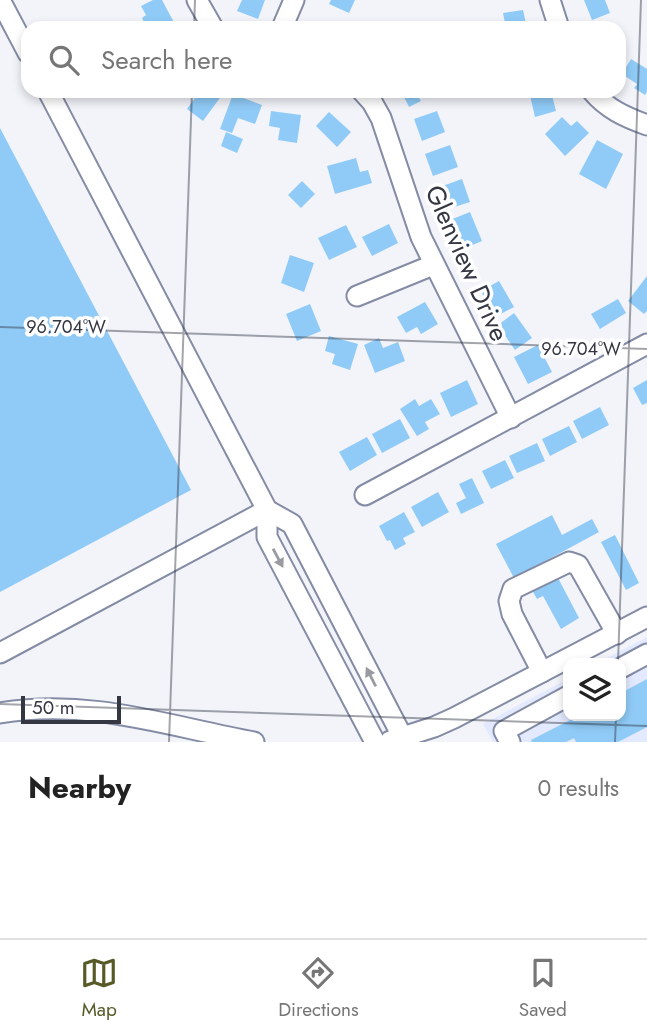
<!DOCTYPE html>
<html lang="en">
<head>
<meta charset="utf-8">
<style>
	body { margin:0; font-family:Jost,sans-serif; background:#f2f2f2; color:#222 }
	.controls { position:absolute; right:21px; bottom:21px; display:grid; overflow:hidden; border-radius:14px; box-shadow:0 4px 10px #0003 }
	.controls button { width:63px; height:63px; display:grid; place-items:center; padding:0; border:0; border-bottom:2px solid #e0e0e0; background:#fff; color:#222; font:35px sans-serif }
	.scale { position:absolute; left:21px; bottom:18px; width:100px; box-sizing:border-box; padding-left:7px; border:4px solid #343742; border-top:0; font-size:19px; line-height:24px; white-space:nowrap; color:#343742; -webkit-text-stroke:5px #fff; paint-order:stroke }
	.list { margin:0; padding:0; list-style:none }
	h2 { display:flex; justify-content:space-between; align-items:center; height:91px; margin:0; padding:0 28px; font-size:30px }
	h2 small { font-size:23px; font-weight:400; color:#767676 }
	.icon { flex:none; width:38px; height:38px; fill:none; stroke:currentColor; stroke-width:2; stroke-linecap:round; stroke-linejoin:round }
	.map { position:relative; flex:none; width:647px; height:742px; overflow:hidden }
	.search { position:absolute; background:#fff; box-shadow:0 4px 10px #0003; left:21px; right:21px; top:21px; height:77px; display:flex; align-items:center; gap:18px; box-sizing:border-box; padding:0 24px; border-radius:21px; color:#767676; font-size:26px }
	.sheet { height:196px; background:#fff }
	nav { display:flex; justify-content:space-around; align-items:center; box-sizing:border-box; height:98px; border-top:2px solid #e0e0e0; background:#fff; font-size:19px; color:#767676 }
	nav a { display:grid; justify-items:center; gap:4px }
	nav .on { color:#575a27 }
	.map>svg:first-child { display:block }
	.built { fill:#e3e9fe }
	.building { fill:#90cbf7 }
	.lines { fill:none; stroke-linecap:round; stroke-linejoin:round }
	.minor-casing { stroke:#848ba5; stroke-width:23 }
	.minor { stroke:#fff; stroke-width:19 }
	.oneway { fill:#9a9ba0 }
	.ticks { fill:none; stroke:#343742; stroke-width:2; stroke-opacity:0.45 }
	.labels { text-anchor:middle; dominant-baseline:central; stroke-width:7; stroke-linejoin:round; paint-order:stroke }
	.street-label { font-size:26px; fill:#343742; stroke:#fff }
	.ticks-label { font-size:18px; text-anchor:middle; fill:#343742; stroke:#fff; stroke-width:7; stroke-linejoin:round; paint-order:stroke }
</style>
</head>
<body>
<div class="map">
<svg width="647" height="742" viewBox="0 0 647 742">
	<rect width="100%" height="100%" fill="#f2f4fa"/>
	<path class="built" d="M 647,637 L 647,742 L 493,742 L 483,724 L 568,679 L 568,716 L 621,716 L 621,663 L 598,663 Z"/>
	<g class="building">
		<path d="M 153,0 L 162,0 L 177,28 L 147,28 L 142,18 L 146,15 L 141,6 Z"/>
		<path d="M 242,0 L 265,0 L 258,19 L 237,11 Z"/>
		<path d="M 331,0 L 355,0 L 349,13 L 329,4 Z"/>
		<path d="M 584,0 L 605,0 L 610,13 L 592,20 Z"/>
		<path d="M 523,10 L 527,28 L 506,28 L 503,13 Z"/>
		<path d="M 631,59 L 647,69 L 647,91 L 645,95 L 634,88 L 637,84 L 622,74 Z"/>
		<path d="M 191,91 L 225,91 L 203,121 L 187,109 L 197,95 Z"/>
		<path d="M 401,91 L 420,91 L 416,93 L 421,101 L 409,107 Z"/>
		<path d="M 529,91 L 551,91 L 556,111 L 535,117 Z"/>
		<path d="M 233,94 L 262,105 L 255,124 L 238,118 L 232,133 L 220,129 Z"/>
		<path d="M 271,111 L 301,115 L 297,143 L 278,140 L 280,128 L 269,126 Z"/>
		<path d="M 437,111 L 445,132 L 422,141 L 414,119 Z"/>
		<path d="M 329,112 L 351,132 L 337,147 L 316,126 Z"/>
		<path d="M 562,117 L 571,126 L 577,121 L 589,133 L 565,156 L 545,134 Z"/>
		<path d="M 0,128 L 191,490 L 0,592 Z"/>
		<path d="M 226,132 L 243,139 L 237,153 L 221,146 Z"/>
		<path d="M 597,140 L 623,154 L 606,189 L 579,174 Z"/>
		<path d="M 450,145 L 458,167 L 433,176 L 425,154 Z"/>
		<path d="M 356,158 L 360,172 L 368,170 L 372,183 L 335,194 L 327,166 Z"/>
		<path d="M 462,179 L 470,202 L 445,210 L 437,188 Z"/>
		<path d="M 302,181 L 315,194 L 301,208 L 288,195 Z"/>
		<path d="M 470,212 L 482,241 L 463,249 L 450,220 Z"/>
		<path d="M 389,224 L 398,243 L 372,256 L 362,237 Z"/>
		<path d="M 346,225 L 357,247 L 329,260 L 318,238 Z"/>
		<path d="M 290,255 L 314,263 L 304,292 L 281,283 Z"/>
		<path d="M 647,276 L 647,311 L 644,314 L 628,301 Z"/>
		<path d="M 499,281 L 514,307 L 495,317 L 481,291 Z"/>
		<path d="M 618,299 L 626,313 L 600,329 L 591,314 Z"/>
		<path d="M 425,302 L 438,324 L 421,334 L 417,327 L 406,333 L 397,317 Z"/>
		<path d="M 310,304 L 321,331 L 297,341 L 286,314 Z"/>
		<path d="M 514,313 L 532,338 L 515,350 L 498,325 Z"/>
		<path d="M 329,336 L 358,344 L 350,370 L 332,364 L 335,354 L 325,351 Z"/>
		<path d="M 379,338 L 383,348 L 398,342 L 405,361 L 375,373 L 364,345 Z"/>
		<path d="M 538,345 L 552,372 L 528,384 L 514,357 Z"/>
		<path d="M 467,380 L 478,404 L 451,417 L 440,393 Z"/>
		<path d="M 647,380 L 647,403 L 642,405 L 633,388 Z"/>
		<path d="M 415,399 L 419,406 L 431,399 L 440,414 L 425,422 L 429,429 L 417,436 L 400,409 Z"/>
		<path d="M 600,407 L 609,425 L 582,439 L 573,421 Z"/>
		<path d="M 400,419 L 410,438 L 382,453 L 372,434 Z"/>
		<path d="M 569,426 L 577,442 L 550,456 L 542,439 Z"/>
		<path d="M 367,437 L 377,455 L 350,471 L 339,452 Z"/>
		<path d="M 537,443 L 545,461 L 517,473 L 509,456 Z"/>
		<path d="M 505,460 L 514,478 L 491,489 L 482,471 Z"/>
		<path d="M 472,478 L 484,503 L 461,514 L 456,503 L 466,498 L 459,484 Z"/>
		<path d="M 438,492 L 449,512 L 422,527 L 411,507 Z"/>
		<path d="M 404,512 L 415,532 L 403,538 L 406,544 L 395,550 L 390,540 L 387,541 L 379,526 Z"/>
		<path d="M 552,515 L 562,535 L 592,519 L 599,532 L 514,578 L 496,544 Z"/>
		<path d="M 615,535 L 639,583 L 626,590 L 601,542 Z"/>
		<path d="M 557,576 L 579,618 L 561,629 L 543,596 L 537,599 L 532,590 Z"/>
		<path d="M 647,679 L 647,727 L 618,742 L 576,742 L 574,738 L 566,742 L 532,742 L 531,740 L 578,716 L 621,716 L 621,693 Z"/>
	</g>
	<g class="lines">
		<defs>
			<g id="minor">
				<path d="M 0,0 L 28,53"/>
				<path d="M 197,0 L 213,28"/>
				<path d="M 550,0 L 559,28"/>
				<path d="M 282,28 L 294,0"/>
				<path d="M 362,91 L 372,102 L 381,118 L 421,237 L 511,418"/>
				<path d="M 592,91 C 607,109 625,117 647,125"/>
				<path d="M 357,296 L 433,265"/>
				<path d="M 365,495 L 647,344"/>
				<path d="M 0,653 L 267,510 L 48,91"/>
				<path d="M 621,668 L 647,654"/>
				<path d="M 542,672 L 512,614 L 509,601 L 513,589 L 569,562 L 578,565 L 617,634"/>
				<path d="M 0,713 C 90,698 167,726 254,742"/>
				<path d="M 390,741 L 434,727 L 454,718 L 647,617"/>
				<path d="M 375,742 L 267,537 L 267,510 L 292,524 L 403,738"/>
				<path d="M 510,742 L 504,731 L 568,696"/>
			</g>
		</defs>
		<use href="#minor" class="minor-casing"/>
		<use href="#minor" class="minor"/>
	</g>
	<defs><path id="oneway-solid" d="M-6-.8H1V-3.2L6.5 0L1 3.2V.8H-6Z" transform="scale(1.75)"/></defs>
	<g class="oneway">
		<use href="#oneway-solid" transform="translate(278 558) rotate(62)"/>
		<use href="#oneway-solid" transform="translate(371 677) rotate(-117)"/>
	</g>
	<path class="ticks" d="M 194,28 L 195,0M 0,327 L 647,349M 618,663 L 641,0M 0,704 L 647,726M 169,742 L 192,91M 615,742 L 616,716"/>
	<g class="labels">
		<g class="street-label">
			<text transform="translate(467 263) rotate(66)">Glenview Drive</text>
		</g>
	</g>
	<g class="ticks-label">
		<text x="66" y="333">96.704°W</text>
		<text x="581" y="355">96.704°W</text>
	</g>
</svg>
<div class="controls">
<button><svg class="icon" aria-label="layers" viewBox="0 0 24 24"><path d="M12 4l9 5-9 5-9-5zM3 14l9 5 9-5"/></svg></button>
</div>
<div class="scale">50 m</div>
<div class="search"><svg class="icon" aria-label="search" viewBox="0 0 24 24"><circle cx="10" cy="10" r="6"/><path d="M15 15l6 6"/></svg>Search here</div>
</div>
<section class="sheet">
<h2>Nearby<small>0 results</small></h2>
<ul class="list">
</ul>
</section>
<nav>
<a class="on"><svg class="icon" aria-label="map" viewBox="0 0 24 24"><path d="M3 6l6-2 6 2 6-2v14l-6 2-6-2-6 2zM9 4v14M15 6v14"/></svg>Map</a>
<a><svg class="icon" aria-label="directions" viewBox="0 0 24 24"><path d="M12 3l9 9-9 9-9-9zM9 14v-3h6M13 9l2 2-2 2"/></svg>Directions</a>
<a><svg class="icon" aria-label="saved" viewBox="0 0 24 24"><path d="M7 4h10v16l-5-4-5 4z"/></svg>Saved</a>
</nav>
</body>
</html>
